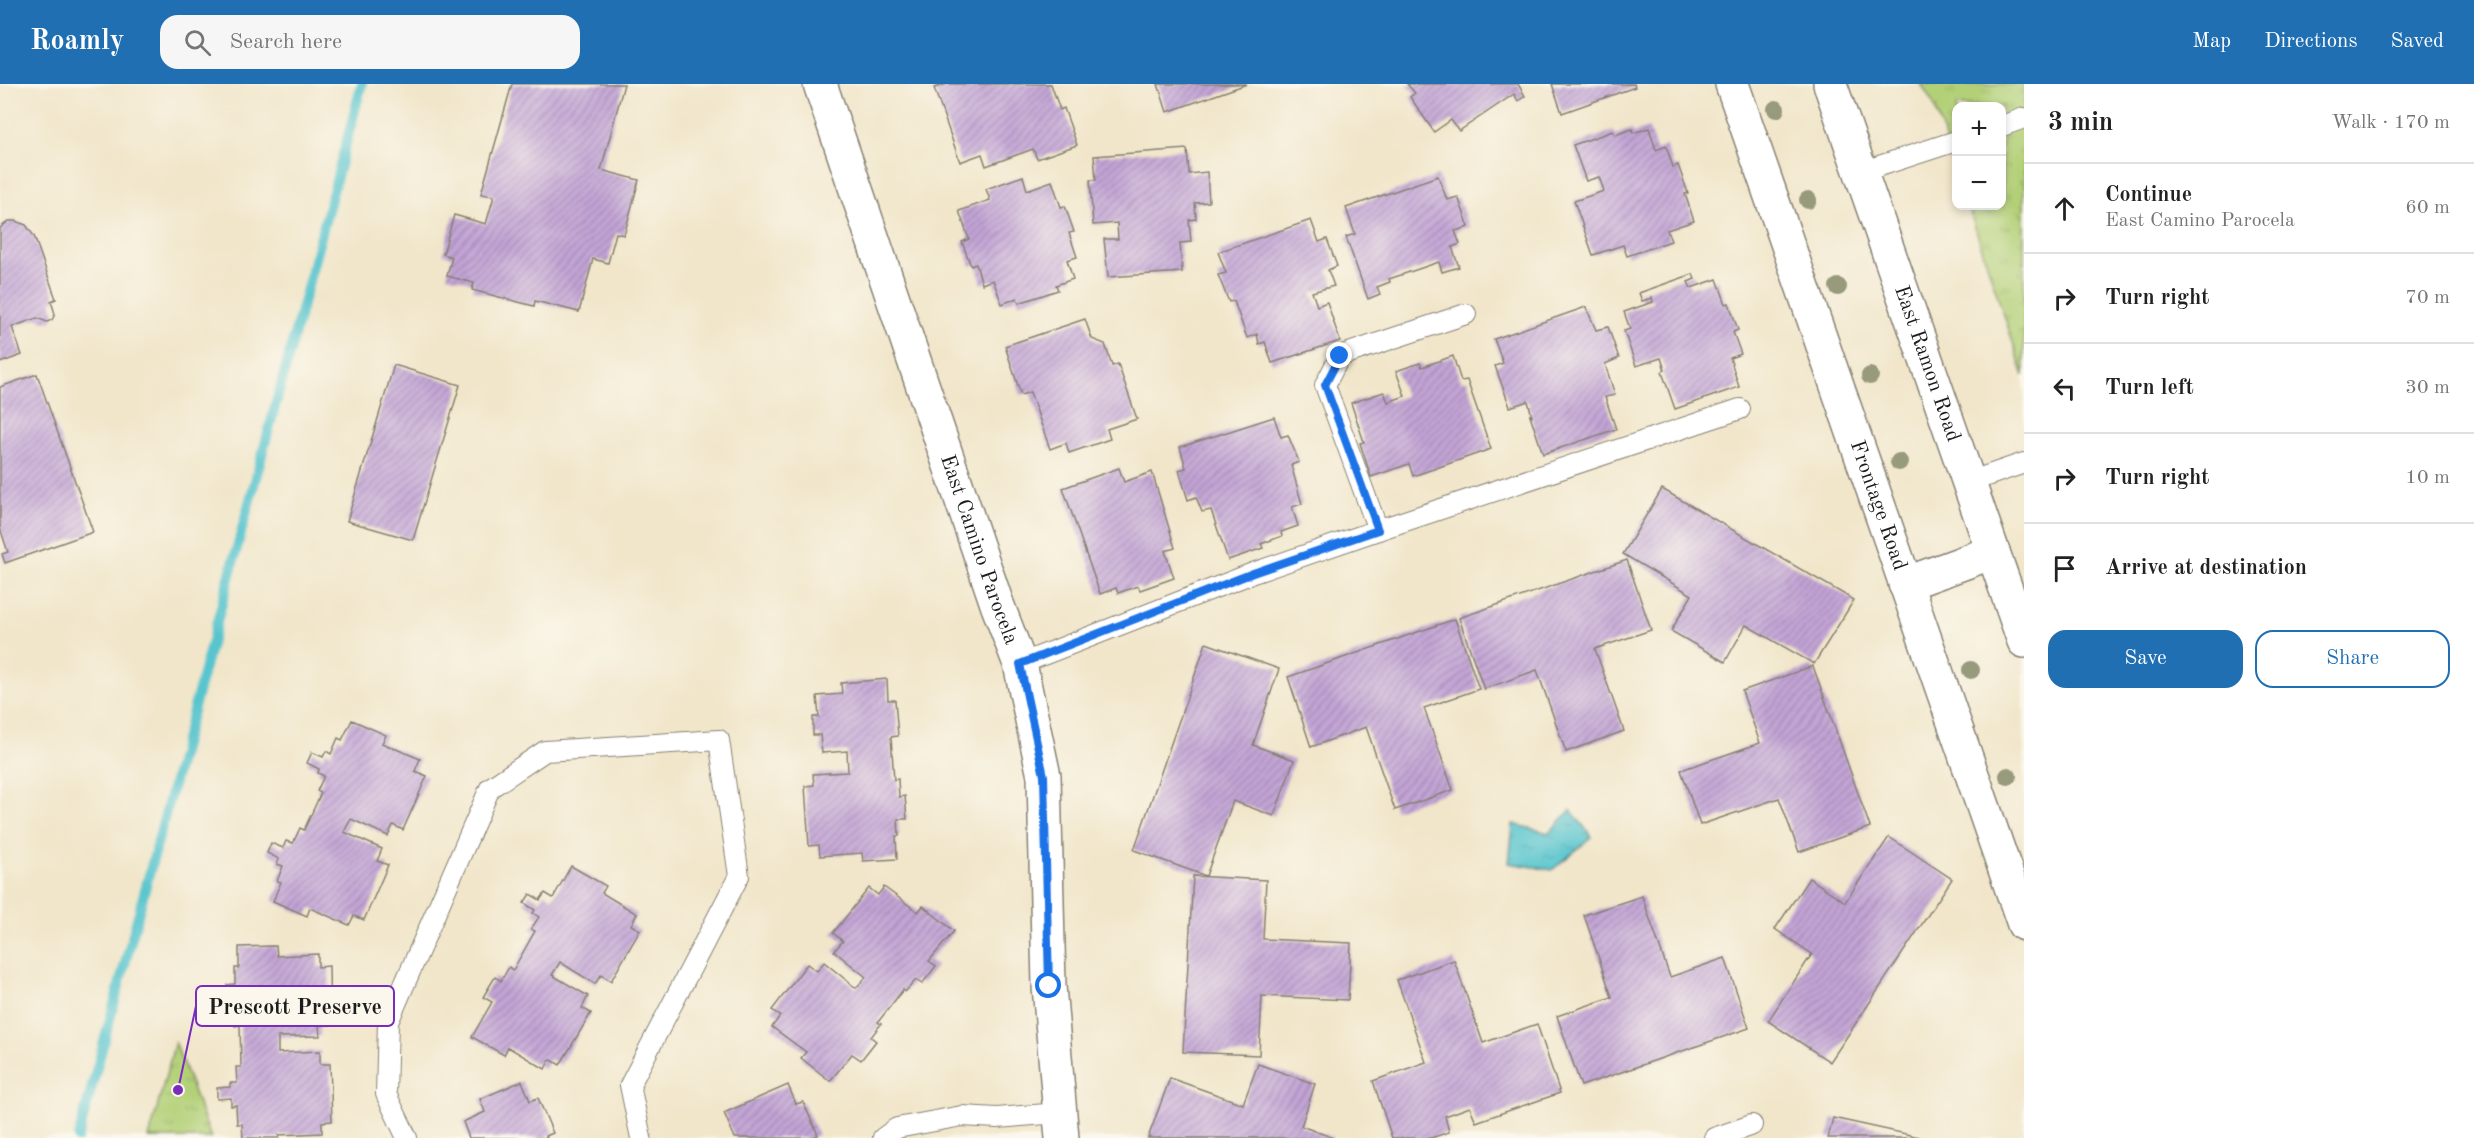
<!DOCTYPE html>
<html lang="en">
<head>
<meta charset="utf-8">
<style>
	body { margin:0; font-family:"Old Standard TT",serif; background:#f6f6f6; color:#222 }
	.controls { position:absolute; right:18px; top:18px; display:grid; overflow:hidden; border-radius:12px; box-shadow:0 3px 9px #0003 }
	.controls button { width:54px; height:54px; display:grid; place-items:center; padding:0; border:0; border-bottom:2px solid #e0e0e0; background:#fff; color:#222; font:30px sans-serif }
	.stop { position:absolute; width:18px; height:18px; margin:-14px; border:4px solid #1a73e8; border-radius:50%; background:#fff }
	.stop.end { background:#1a73e8; border-color:#fff; box-shadow:0 2px 6px #0008 }
	.list { margin:0; padding:0; list-style:none }
	h2 { display:flex; justify-content:space-between; align-items:center; height:78px; margin:0; padding:0 24px; font-size:26px }
	h2 small { font-size:20px; font-weight:400; color:#767676 }
	.list li { display:grid; grid-template-columns:39px 1fr auto; gap:18px; align-items:center; box-sizing:border-box; height:90px; padding:0 24px; border-top:2px solid #e0e0e0 }
	.list b { display:block; font-size:22px; white-space:nowrap }
	.list p { margin:0; font-size:20px; white-space:nowrap; color:#767676 }
	.list em { font-size:20px; font-style:normal; color:#767676 }
	.actions { display:flex; gap:12px; padding:18px 24px }
	.actions a { flex:1; padding:14px 0; border:2px solid #1f6fb2; border-radius:18px; text-align:center; font-size:21px; color:#1f6fb2 }
	.actions .main { background:#1f6fb2; color:#fff }
	.icon { flex:none; width:33px; height:33px; fill:none; stroke:currentColor; stroke-width:2; stroke-linecap:round; stroke-linejoin:round }
	.map { position:relative; flex:none; width:2024px; height:1054px; overflow:hidden }
	header { display:flex; align-items:center; gap:36px; box-sizing:border-box; height:84px; padding:0 30px; background:#1f6fb2; color:#fff }
	header strong { font-size:28px }
	nav { display:flex; gap:33px; margin-inline-start:auto; font-size:21px }
	.search { width:420px; height:54px; background:#f6f6f6; display:flex; align-items:center; gap:15px; box-sizing:border-box; padding:0 21px; border-radius:18px; color:#767676; font-size:22px }
	main { display:flex }
	aside { flex:1; background:#fff }
	.map>svg:first-child { display:block }
	.park { fill:url(#park-tufts); stroke:#67764a; stroke-width:1.5 }
	.water { fill:url(#water-ripples); stroke:#3a7075; stroke-width:1.5 }
	.lines { fill:none; stroke-linecap:round; stroke-linejoin:round }
	.stream { stroke:#58c5ce; stroke-width:10 }
	.building { fill:url(#building-hatch) }
	.service-casing { stroke:#868173; stroke-width:22 }
	.minor-casing { stroke:#868173; stroke-width:36 }
	.primary-casing { stroke:#868173; stroke-width:36 }
	.service { stroke:#fff; stroke-width:20 }
	.minor { stroke:#fff; stroke-width:33 }
	.primary { stroke:#fff; stroke-width:33 }
	.tree { fill:#989a7c }
	.route { stroke:#1a73e8; stroke-width:8 }
	.labels { text-anchor:middle; dominant-baseline:central; stroke-width:4.5; stroke-linejoin:round; paint-order:stroke }
	.street-label { font-size:21px; fill:#1c1c1c; stroke:#fbf7ec }
	.leader { fill:none; stroke:#7b2cbf; stroke-width:2 }
	.callout-dot { fill:#7b2cbf; stroke:#fbf7ec; stroke-width:2 }
	.callout { fill:#fbf7ec; stroke:#7b2cbf; stroke-width:2 }
	.callout-label { font-size:22px; text-anchor:middle; font-weight:bold; fill:#1c1c1c }
</style>
</head>
<body>
<header>
<strong>Roamly</strong>
<div class="search"><svg class="icon" aria-label="search" viewBox="0 0 24 24"><circle cx="10" cy="10" r="6"/><path d="M15 15l6 6"/></svg>Search here</div>
<nav><a>Map</a><a>Directions</a><a>Saved</a></nav>
</header>
<main>
<div class="map">
<svg width="2024" height="1054" viewBox="0 0 2024 1054">
	<defs>
		<pattern id="park-tufts" width="24" height="20" patternUnits="userSpaceOnUse" patternTransform="scale(1.5)"><rect width="24" height="20" fill="#b2d077"/><path d="M3 7l-1-3M5 7V3M7 7l1-3M15 17l-1-3M17 17v-4M19 17l1-3" fill="none" stroke="#98b266"/></pattern>
		<pattern id="water-ripples" width="26" height="14" patternUnits="userSpaceOnUse" patternTransform="scale(1.5)"><rect width="26" height="14" fill="#58c5ce"/><path d="M2 4q2-2 4 0t4 0M15 11q2-2 4 0t4 0" fill="none" stroke="#4ca9b0"/></pattern>
		<pattern id="building-hatch" width="6" height="6" patternUnits="userSpaceOnUse" patternTransform="scale(1.5)"><rect width="6" height="6" fill="#c3a4d6"/><path d="M-1 1l2-2M0 6l6-6M5 7l2-2" fill="none" stroke="#9e85ad"/></pattern>
	</defs>
	<rect width="100%" height="100%" fill="#fbf7ec"/>
	<filter id="ink" filterUnits="userSpaceOnUse"><feTurbulence type="fractalNoise" baseFrequency=".0167" numOctaves="2"/><feDisplacementMap in="SourceGraphic" scale="12" xChannelSelector="R" yChannelSelector="G"/><feConvolveMatrix kernelMatrix="1 2 1 2 8 2 1 2 1" color-interpolation-filters="sRGB"/></filter>
	<filter id="wash" filterUnits="userSpaceOnUse"><feTurbulence type="fractalNoise" baseFrequency=".008" numOctaves="4" result="noise"/><feDisplacementMap in="SourceGraphic" scale="24" xChannelSelector="R" yChannelSelector="G"/><feGaussianBlur stdDeviation="1.35" result="paint"/><feColorMatrix in="noise" values="0 0 0 0 0 0 0 0 0 0 0 0 0 0 0 0 0 1.4 0 .05"/><feComposite in="paint" operator="in"/></filter>
	<g filter="url(#wash)">
		<rect width="100%" height="100%" fill="#f1e6ca"/>
		<g class="park">
			<path d="M 1921,0 L 2024,0 L 2024,292 L 1968,122 L 2002,122 L 2002,22 L 1956,22 L 1956,88 L 1934,21 Z"/>
			<path d="M 175,958 L 211,1054 L 149,1054 Z"/>
		</g>
		<path class="water" d="M 1571,726 L 1592,753 L 1552,786 L 1509,779 L 1513,740 L 1549,749 Z"/>
		<g class="lines">
			<path class="stream" d="M 78,1054 L 362,0"/>
		</g>
		<g id="blocks">
			<g class="building">
				<path d="M 512,0 L 624,0 L 601,86 L 639,96 L 624,151 L 616,149 L 608,179 L 593,175 L 579,228 L 535,217 L 534,222 L 472,206 L 474,199 L 447,192 L 452,173 L 443,170 L 454,131 L 486,140 L 494,112 L 481,110 Z"/>
				<path d="M 947,0 L 1051,0 L 1060,26 L 1064,24 L 1077,61 L 1037,75 L 1033,65 L 986,82 L 982,70 L 960,78 L 934,4 Z"/>
				<path d="M 1158,0 L 1247,0 L 1167,28 Z"/>
				<path d="M 1407,0 L 1518,0 L 1525,12 L 1518,17 L 1514,10 L 1459,47 L 1451,36 L 1434,48 L 1410,13 L 1415,9 Z"/>
				<path d="M 1552,0 L 1634,0 L 1635,3 L 1562,29 Z"/>
				<path d="M 1649,44 L 1656,66 L 1666,62 L 1673,83 L 1678,81 L 1688,109 L 1685,110 L 1694,137 L 1667,146 L 1671,157 L 1627,172 L 1623,161 L 1593,171 L 1574,117 L 1604,107 L 1599,93 L 1586,97 L 1573,61 L 1613,47 L 1615,51 L 1632,45 L 1633,49 Z"/>
				<path d="M 1187,65 L 1189,90 L 1207,88 L 1209,118 L 1195,119 L 1196,135 L 1189,136 L 1191,158 L 1180,159 L 1182,188 L 1108,193 L 1104,155 L 1118,155 L 1117,139 L 1093,141 L 1090,96 L 1096,96 L 1094,72 Z"/>
				<path d="M 1023,92 L 1027,106 L 1052,97 L 1061,123 L 1065,122 L 1074,148 L 1069,149 L 1077,173 L 1067,176 L 1073,195 L 1056,201 L 1058,206 L 1019,219 L 1017,214 L 1002,220 L 993,196 L 982,200 L 976,180 L 971,182 L 962,158 L 969,155 L 959,127 L 990,116 L 986,105 Z"/>
				<path d="M 1438,92 L 1447,116 L 1458,113 L 1469,143 L 1455,147 L 1460,160 L 1452,163 L 1459,183 L 1442,188 L 1439,178 L 1389,195 L 1390,198 L 1377,203 L 1380,210 L 1368,215 L 1346,153 L 1355,150 L 1346,124 Z"/>
				<path d="M 1311,136 L 1319,158 L 1327,155 L 1337,182 L 1328,186 L 1334,202 L 1312,208 L 1317,222 L 1327,218 L 1340,257 L 1272,279 L 1265,258 L 1259,260 L 1257,250 L 1247,254 L 1234,217 L 1229,218 L 1218,191 L 1226,189 L 1218,168 Z"/>
				<path d="M 9,137 L 15,137 L 26,141 L 34,152 L 56,215 L 51,217 L 55,230 L 52,236 L 47,238 L 37,234 L 12,243 L 22,271 L 0,279 L 0,144 Z"/>
				<path d="M 1693,190 L 1695,195 L 1688,198 L 1691,204 L 1717,195 L 1726,220 L 1729,219 L 1738,246 L 1733,248 L 1741,270 L 1730,274 L 1739,303 L 1675,325 L 1662,288 L 1665,286 L 1661,274 L 1636,282 L 1624,247 L 1630,245 L 1624,228 L 1653,218 L 1652,214 L 1642,217 L 1639,209 Z"/>
				<path d="M 1586,223 L 1596,246 L 1608,243 L 1619,274 L 1605,280 L 1615,311 L 1605,313 L 1616,345 L 1543,370 L 1530,331 L 1532,332 L 1528,317 L 1510,323 L 1495,282 L 1503,279 L 1494,255 Z"/>
				<path d="M 1085,235 L 1092,255 L 1105,260 L 1112,282 L 1118,280 L 1137,335 L 1107,345 L 1110,355 L 1069,369 L 1066,359 L 1050,365 L 1030,308 L 1021,311 L 1005,262 Z"/>
				<path d="M 1453,272 L 1461,297 L 1467,296 L 1491,365 L 1413,392 L 1409,380 L 1371,393 L 1360,359 L 1364,358 L 1351,319 L 1384,308 L 1388,318 L 1405,312 L 1396,287 L 1420,279 L 1422,283 Z"/>
				<path d="M 394,281 L 460,301 L 413,456 L 347,437 Z"/>
				<path d="M 37,290 L 93,448 L 5,479 L 2,470 L 8,468 L 0,444 L 0,303 Z"/>
				<path d="M 1274,333 L 1281,353 L 1288,351 L 1299,378 L 1291,381 L 1302,420 L 1292,423 L 1298,442 L 1281,448 L 1282,452 L 1261,460 L 1263,464 L 1228,476 L 1211,426 L 1202,428 L 1196,413 L 1188,416 L 1179,386 L 1186,384 L 1180,363 Z"/>
				<path d="M 1119,384 L 1124,398 L 1152,388 L 1175,464 L 1165,467 L 1174,494 L 1140,506 L 1138,502 L 1118,509 L 1116,504 L 1100,510 L 1063,404 Z"/>
				<path d="M 1662,405 L 1854,516 L 1814,580 L 1746,541 L 1725,578 L 1671,547 L 1692,511 L 1623,470 Z"/>
				<path d="M 1627,476 L 1651,546 L 1595,565 L 1624,647 L 1566,668 L 1537,586 L 1484,605 L 1459,534 Z"/>
				<path d="M 1455,535 L 1479,605 L 1424,624 L 1453,706 L 1395,726 L 1366,643 L 1311,663 L 1288,593 Z"/>
				<path d="M 1206,559 L 1279,585 L 1253,661 L 1294,676 L 1274,732 L 1233,717 L 1206,792 L 1134,766 Z"/>
				<path d="M 1813,582 L 1870,743 L 1799,768 L 1779,714 L 1700,741 L 1681,686 L 1760,659 L 1742,607 Z"/>
				<path d="M 887,595 L 888,616 L 895,616 L 898,652 L 891,653 L 894,696 L 898,695 L 899,713 L 905,712 L 907,735 L 898,735 L 899,752 L 896,752 L 897,775 L 863,777 L 862,769 L 820,772 L 819,761 L 809,762 L 805,702 L 814,701 L 813,690 L 848,688 L 847,667 L 822,669 L 820,651 L 813,651 L 813,633 L 819,633 L 817,612 L 842,610 L 841,599 Z"/>
				<path d="M 352,636 L 386,651 L 382,659 L 420,675 L 415,687 L 427,692 L 403,746 L 393,741 L 388,752 L 351,735 L 344,748 L 382,765 L 377,777 L 388,781 L 364,836 L 354,832 L 349,841 L 310,824 L 307,832 L 273,817 L 281,798 L 277,797 L 283,782 L 277,780 L 279,775 L 267,769 L 271,759 L 283,764 L 286,757 L 293,759 L 300,744 L 304,746 L 321,709 L 317,707 L 324,692 L 318,689 L 319,685 L 307,679 L 312,668 L 323,673 L 326,667 L 331,670 L 338,654 L 342,656 Z"/>
				<path d="M 1889,753 L 1952,795 L 1830,978 L 1768,937 L 1812,870 L 1775,845 L 1809,794 L 1845,818 Z"/>
				<path d="M 571,782 L 606,802 L 602,809 L 637,830 L 631,841 L 640,846 L 611,897 L 601,891 L 595,900 L 560,878 L 552,891 L 588,912 L 582,924 L 591,929 L 560,981 L 550,975 L 545,985 L 508,963 L 504,971 L 472,953 L 492,918 L 483,913 L 495,893 L 501,897 L 509,883 L 513,886 L 535,847 L 531,845 L 539,833 L 533,829 L 535,826 L 524,819 L 530,810 L 540,816 L 545,809 L 553,814 Z"/>
				<path d="M 1193,792 L 1266,796 L 1263,855 L 1351,859 L 1348,916 L 1262,912 L 1259,971 L 1183,968 Z"/>
				<path d="M 884,803 L 918,828 L 923,822 L 954,847 L 929,877 L 936,882 L 922,900 L 916,896 L 905,908 L 903,906 L 878,938 L 881,940 L 871,953 L 876,957 L 861,976 L 852,970 L 830,997 L 801,974 L 806,968 L 772,943 L 780,932 L 772,926 L 807,880 L 817,887 L 824,878 L 856,904 L 866,893 L 834,867 L 843,857 L 833,849 L 869,804 L 878,811 Z"/>
				<path d="M 1642,812 L 1670,893 L 1725,874 L 1749,944 L 1581,1002 L 1557,932 L 1612,913 L 1584,831 Z"/>
				<path d="M 276,862 L 277,872 L 318,870 L 318,883 L 329,882 L 330,941 L 319,941 L 320,952 L 278,953 L 278,969 L 320,967 L 320,980 L 330,980 L 332,1037 L 322,1038 L 322,1049 L 279,1051 L 279,1054 L 243,1054 L 242,1040 L 237,1040 L 236,1021 L 231,1022 L 231,1014 L 217,1015 L 217,1004 L 230,1003 L 230,999 L 237,999 L 236,983 L 241,983 L 240,941 L 235,942 L 235,923 L 228,923 L 228,916 L 216,916 L 215,906 L 227,905 L 227,901 L 235,900 L 235,884 L 239,884 L 239,863 Z"/>
				<path d="M 1454,876 L 1483,959 L 1537,940 L 1560,1009 L 1476,1038 L 1470,1023 L 1445,1032 L 1449,1048 L 1431,1054 L 1392,1054 L 1373,997 L 1426,978 L 1397,896 Z"/>
				<path d="M 1258,980 L 1315,1000 L 1301,1042 L 1334,1054 L 1148,1054 L 1170,994 L 1243,1020 Z"/>
				<path d="M 522,997 L 530,1017 L 538,1014 L 553,1049 L 546,1052 L 547,1054 L 469,1054 L 463,1038 L 485,1028 L 480,1015 Z"/>
				<path d="M 788,1001 L 796,1020 L 803,1018 L 818,1051 L 810,1054 L 735,1054 L 724,1029 Z"/>
				<path d="M 1833,1034 L 1920,1053 L 1920,1054 L 1828,1054 Z"/>
			</g>
		</g>
	</g>
	<g filter="url(#ink)">
		<use href="#blocks" fill-opacity="0" stroke="#868173" stroke-width="1.5"/>
		<g class="lines">
			<defs>
				<g id="service">
					<path d="M 2002,42 L 2024,34"/>
					<path d="M 1861,88 L 1956,57"/>
					<path d="M 1969,398 L 2024,379"/>
					<path d="M 1378,446 L 1740,325"/>
					<path d="M 1020,580 L 1253,489 L 1378,446 L 1325,301 L 1340,272 L 1466,230"/>
					<path d="M 407,1054 L 386,1010 L 388,938 L 490,704 L 545,667 L 719,656 L 739,792 L 630,1001 L 641,1054"/>
					<path d="M 883,1054 L 897,1044 L 962,1032 L 997,1034 L 1059,1029"/>
					<path d="M 1714,1054 L 1752,1041"/>
				</g>
				<g id="minor">
					<path id="s1" d="M 820,0 L 997,520 L 1020,580 L 1044,692 L 1049,902 L 1062,1054"/>
					<path id="s2" d="M 1732,0 L 2024,840"/>
					<path d="M 1905,500 L 1993,468"/>
				</g>
				<g id="primary">
					<path id="s3" d="M 1830,0 L 2024,557"/>
				</g>
			</defs>
			<use href="#service" class="service-casing"/>
			<use href="#minor" class="minor-casing"/>
			<use href="#primary" class="primary-casing"/>
			<use href="#service" class="service"/>
			<use href="#minor" class="minor"/>
			<use href="#primary" class="primary"/>
		</g>
		<g class="tree">
			<circle cx="1776" cy="25" r="9"/>
			<circle cx="1808" cy="116" r="9"/>
			<circle cx="1838" cy="203" r="9"/>
			<circle cx="1870" cy="292" r="9"/>
			<circle cx="1899" cy="378" r="9"/>
			<circle cx="1971" cy="586" r="9"/>
			<circle cx="2008" cy="692" r="9"/>
		</g>
	</g>
	<g class="lines" filter="url(#ink)">
		<path class="route" d="M 1049,902 L 1044,692 L 1020,580 L 1253,489 L 1378,446 L 1325,301 L 1340,272"/>
	</g>
	<g class="labels">
		<g class="street-label">
			<text stroke="none"><textPath href="#s3" startOffset="296">East Ramon Road</textPath></text>
			<text stroke="none"><textPath href="#s2" startOffset="446">Frontage Road</textPath></text>
			<text stroke="none"><textPath href="#s1" startOffset="492">East Camino Parocela</textPath></text>
		</g>
	</g>
	<path class="leader" d="M178 1006L196 922"/>
	<circle class="callout-dot" cx="178" cy="1006" r="6"/>
	<rect class="callout" x="196" y="902" width="198" height="40" rx="6"/>
	<g class="callout-label">
		<text x="295" y="930">Prescott Preserve</text>
	</g>
</svg>
<div class="controls">
<button>+</button>
<button>−</button>
</div>
<div class="stop" style="left:1049px;top:902px"></div>
<div class="stop end" style="left:1340px;top:272px"></div>
</div>
<aside>
<h2>3 min<small>Walk · 170 m</small></h2>
<ul class="list">
<li><svg class="icon" aria-label="ahead" viewBox="0 0 24 24"><path d="M12 20V5M6 11l6-6 6 6"/></svg><div><b>Continue</b><p>East Camino Parocela</p></div><em>60 m</em></li>
<li><svg class="icon" aria-label="right" viewBox="0 0 24 24"><path d="M7 20v-9h11M14 6l5 5-5 5"/></svg><div><b>Turn right</b></div><em>70 m</em></li>
<li><svg class="icon" aria-label="left" viewBox="0 0 24 24"><path d="M17 20v-9H6M10 6l-5 5 5 5"/></svg><div><b>Turn left</b></div><em>30 m</em></li>
<li><svg class="icon" aria-label="right" viewBox="0 0 24 24"><path d="M7 20v-9h11M14 6l5 5-5 5"/></svg><div><b>Turn right</b></div><em>10 m</em></li>
<li><svg class="icon" aria-label="arrive" viewBox="0 0 24 24"><path d="M6 21V4h12l-3 4 3 4H6"/></svg><div><b>Arrive at destination</b></div></li>
</ul>
<div class="actions"><a class="main">Save</a><a>Share</a></div>
</aside>
</main>
</body>
</html>
